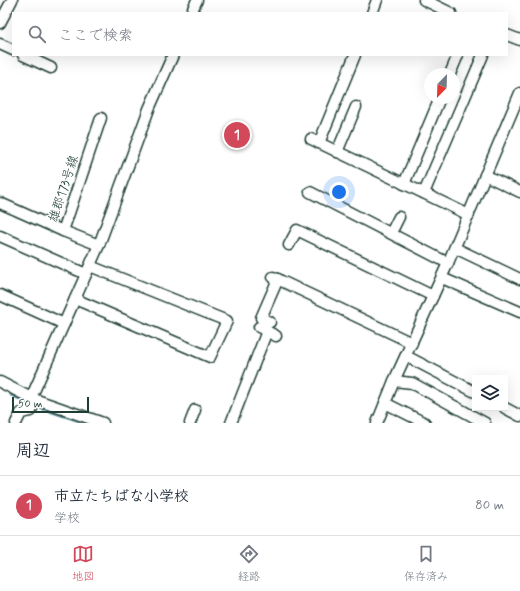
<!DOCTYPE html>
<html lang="ja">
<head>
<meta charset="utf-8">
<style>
	body { margin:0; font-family:Mynerve,"Klee One",sans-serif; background:#f2f2f3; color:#1f2937 }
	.controls { position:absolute; right:12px; bottom:12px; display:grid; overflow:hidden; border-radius:0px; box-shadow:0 4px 16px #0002 }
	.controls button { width:36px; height:36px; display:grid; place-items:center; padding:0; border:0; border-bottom:1px solid #e0e1e3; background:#fff; color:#1f2937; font:20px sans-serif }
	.compass { position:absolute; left:424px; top:68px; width:36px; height:36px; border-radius:50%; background:#fff; box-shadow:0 4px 16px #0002; rotate:203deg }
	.scale { position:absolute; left:12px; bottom:10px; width:77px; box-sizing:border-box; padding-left:4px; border:2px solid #1f3d34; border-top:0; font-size:11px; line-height:14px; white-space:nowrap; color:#1f3d34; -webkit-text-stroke:3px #fff; paint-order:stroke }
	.you { position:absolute; left:339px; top:192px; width:14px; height:14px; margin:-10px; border:3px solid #fff; border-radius:50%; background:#1a73e8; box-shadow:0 0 0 6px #1a73e833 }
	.badge { display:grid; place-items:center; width:26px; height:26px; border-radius:50%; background:#d1495b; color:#fff; font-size:13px; font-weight:700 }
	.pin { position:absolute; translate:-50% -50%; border:2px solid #fff; box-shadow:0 1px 4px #0006 }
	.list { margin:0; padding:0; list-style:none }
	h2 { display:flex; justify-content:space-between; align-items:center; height:52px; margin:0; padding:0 16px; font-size:17px }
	h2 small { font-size:13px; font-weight:400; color:#747a83 }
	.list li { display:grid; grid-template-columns:26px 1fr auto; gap:12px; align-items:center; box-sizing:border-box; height:60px; padding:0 16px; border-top:1px solid #e0e1e3 }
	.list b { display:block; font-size:15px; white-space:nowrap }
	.list p { margin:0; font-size:13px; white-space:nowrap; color:#747a83 }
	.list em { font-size:13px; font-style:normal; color:#747a83 }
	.icon { flex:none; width:22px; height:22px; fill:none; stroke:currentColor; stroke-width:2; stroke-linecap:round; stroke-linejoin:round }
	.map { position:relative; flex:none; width:520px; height:423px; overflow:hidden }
	.search { position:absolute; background:#fff; box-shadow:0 4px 16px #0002; left:12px; right:12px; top:12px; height:44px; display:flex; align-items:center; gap:10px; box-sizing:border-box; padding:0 14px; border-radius:0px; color:#747a83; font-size:15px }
	.sheet { height:112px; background:#fff }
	nav { display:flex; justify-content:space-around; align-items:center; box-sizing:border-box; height:56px; border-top:1px solid #e0e1e3; background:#fff; font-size:11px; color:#747a83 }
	nav a { display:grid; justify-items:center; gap:2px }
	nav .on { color:#d1495b }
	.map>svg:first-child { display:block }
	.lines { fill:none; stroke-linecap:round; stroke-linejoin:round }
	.stream { stroke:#669da9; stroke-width:3 }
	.minor-casing { stroke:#1f3d34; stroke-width:13 }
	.minor { stroke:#fff; stroke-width:10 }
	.labels { text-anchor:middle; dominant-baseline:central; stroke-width:3; stroke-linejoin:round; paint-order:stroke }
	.street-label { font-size:13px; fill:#1f3d34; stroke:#fff }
</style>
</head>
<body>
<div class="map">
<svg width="520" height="423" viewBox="0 0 520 423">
	<rect width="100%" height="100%" fill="#fff"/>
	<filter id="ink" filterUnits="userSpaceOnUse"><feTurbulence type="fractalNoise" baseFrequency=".025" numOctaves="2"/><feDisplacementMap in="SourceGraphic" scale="8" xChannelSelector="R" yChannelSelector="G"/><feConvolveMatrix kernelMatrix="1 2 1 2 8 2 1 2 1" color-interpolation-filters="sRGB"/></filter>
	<g filter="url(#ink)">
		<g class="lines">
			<g class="stream">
				<path d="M 11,395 L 30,404"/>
				<path d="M 37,407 L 86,423"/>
			</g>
			<defs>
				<g id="minor">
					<path d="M 424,0 L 451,13"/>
					<path d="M 191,13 L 197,0"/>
					<path d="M 372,13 L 377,0"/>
					<path d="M 0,23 L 12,0"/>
					<path d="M 507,35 L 520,40"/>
					<path d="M 0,44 L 13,50"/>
					<path d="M 23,55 L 51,68"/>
					<path d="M 450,74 L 458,55"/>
					<path d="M 311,139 L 469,215"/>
					<path d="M 319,143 L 355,55"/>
					<path d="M 337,152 L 356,107"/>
					<path d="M 485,175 L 520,192"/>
					<path d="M 404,184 L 440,98"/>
					<path d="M 310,192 L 448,263"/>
					<path d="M 424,193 L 483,55"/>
					<path d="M 0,203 L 63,231"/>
					<path d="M 391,233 L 399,217"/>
					<path d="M 0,236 L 86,274"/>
					<path d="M 99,245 L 63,231 L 101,118"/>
					<path d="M 289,245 L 297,230 L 433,296"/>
					<path d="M 455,248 L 520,279"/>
					<path d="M 273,277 L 412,343"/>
					<path d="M 442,278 L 520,312"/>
					<path d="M 0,295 L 64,324"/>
					<path d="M 75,299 L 210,357 L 227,321 L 90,266"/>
					<path d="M 270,322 L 261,318 L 278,279"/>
					<path d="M 259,327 L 276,336"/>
					<path d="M 406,356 L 475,392"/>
					<path d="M 394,381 L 412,383 L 485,423"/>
					<path d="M 0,382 L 31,398"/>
					<path d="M 385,403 L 425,423"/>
					<path d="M 505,408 L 520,416"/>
					<path d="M 16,423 L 21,413 L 31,411 L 35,400"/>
					<path d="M 103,423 L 31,398 L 99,245 L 149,109 L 173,55"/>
					<path d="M 190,423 L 195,410"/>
					<path d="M 231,423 L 267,331"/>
					<path d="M 377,423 L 394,381 L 448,263 L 520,93"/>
				</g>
			</defs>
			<use href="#minor" class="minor-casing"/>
			<use href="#minor" class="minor"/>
		</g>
	</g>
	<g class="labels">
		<g class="street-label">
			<text transform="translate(64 189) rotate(-72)">雄郡173号線</text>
		</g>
	</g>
</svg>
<div class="controls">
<button><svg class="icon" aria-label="layers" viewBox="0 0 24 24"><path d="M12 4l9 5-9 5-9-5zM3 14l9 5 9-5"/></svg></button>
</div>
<svg class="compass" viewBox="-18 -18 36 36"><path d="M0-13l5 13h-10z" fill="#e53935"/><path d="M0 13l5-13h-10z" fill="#747a83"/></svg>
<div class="scale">50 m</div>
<div class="you"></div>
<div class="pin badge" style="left:237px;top:135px">1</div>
<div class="search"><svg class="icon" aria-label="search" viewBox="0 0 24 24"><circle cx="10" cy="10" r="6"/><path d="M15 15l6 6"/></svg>ここで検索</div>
</div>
<section class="sheet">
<h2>周辺<small></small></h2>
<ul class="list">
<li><span class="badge">1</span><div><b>市立たちばな小学校</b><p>学校</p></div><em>80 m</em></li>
</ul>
</section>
<nav>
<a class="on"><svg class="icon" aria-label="map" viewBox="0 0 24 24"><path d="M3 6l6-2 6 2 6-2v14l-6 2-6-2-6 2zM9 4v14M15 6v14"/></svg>地図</a>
<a><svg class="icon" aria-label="directions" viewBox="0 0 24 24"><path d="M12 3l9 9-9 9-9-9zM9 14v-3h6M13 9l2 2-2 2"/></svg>経路</a>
<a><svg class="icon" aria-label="saved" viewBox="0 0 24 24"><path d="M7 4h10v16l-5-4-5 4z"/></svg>保存済み</a>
</nav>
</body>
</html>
